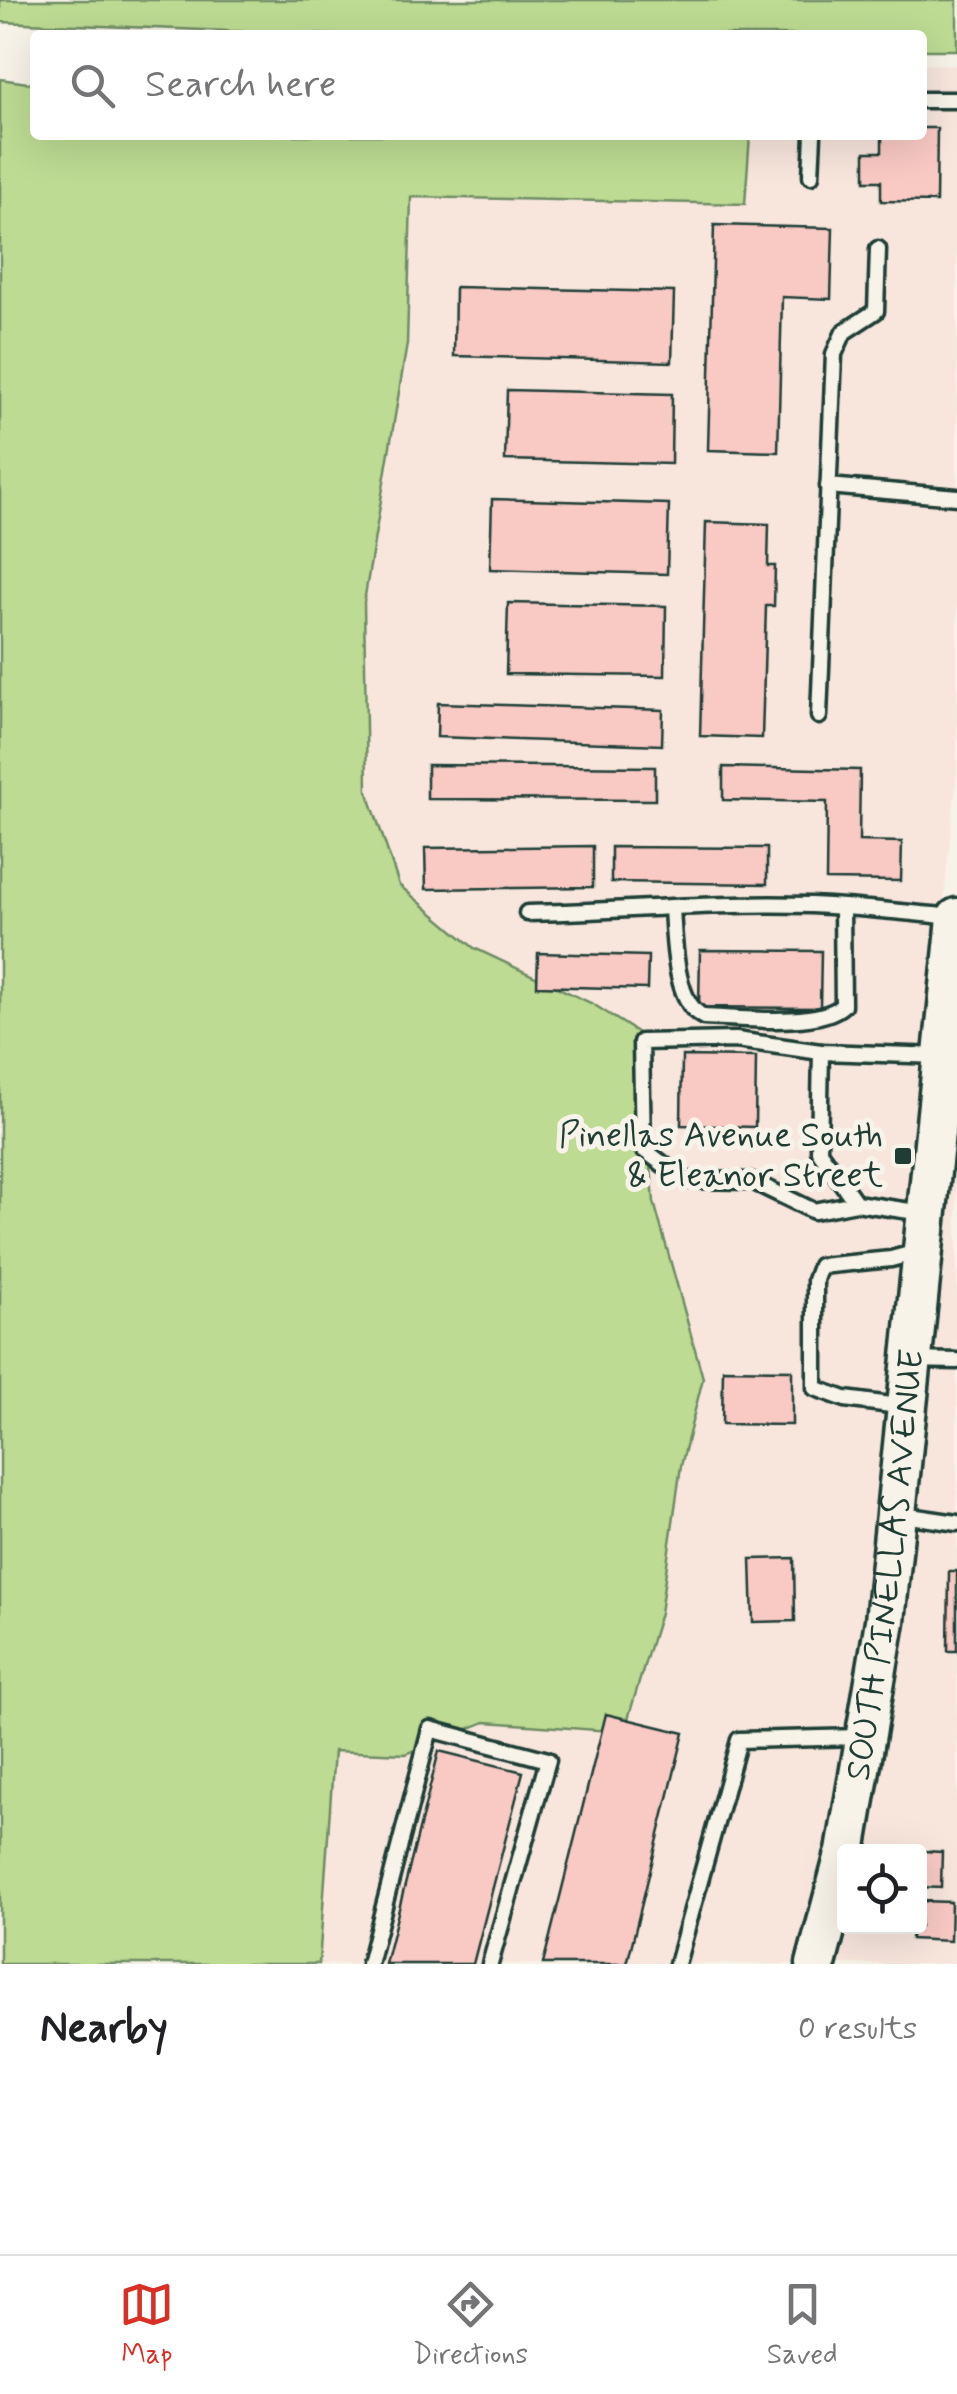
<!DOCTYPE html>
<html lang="en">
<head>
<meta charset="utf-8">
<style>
	body { margin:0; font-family:Mynerve,sans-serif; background:#f2f2f2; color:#202124 }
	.controls { position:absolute; right:30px; bottom:30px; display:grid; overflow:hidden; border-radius:10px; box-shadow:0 10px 40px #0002 }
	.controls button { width:90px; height:90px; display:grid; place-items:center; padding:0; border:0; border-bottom:2px solid #e0e0e0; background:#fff; color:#202124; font:50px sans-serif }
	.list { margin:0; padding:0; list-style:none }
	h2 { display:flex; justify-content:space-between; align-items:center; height:130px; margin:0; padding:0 40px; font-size:42px }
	h2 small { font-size:32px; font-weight:400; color:#757577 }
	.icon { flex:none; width:55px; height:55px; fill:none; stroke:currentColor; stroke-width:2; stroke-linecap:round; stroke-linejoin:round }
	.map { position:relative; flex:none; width:957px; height:1964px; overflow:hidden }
	.search { position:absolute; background:#fff; box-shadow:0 10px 40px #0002; left:30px; right:30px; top:30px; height:110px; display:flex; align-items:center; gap:25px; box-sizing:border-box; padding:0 35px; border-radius:10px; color:#757577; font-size:38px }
	.sheet { height:290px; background:#fff }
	nav { display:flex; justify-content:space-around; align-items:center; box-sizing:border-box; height:140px; border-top:2px solid #e0e0e0; background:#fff; font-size:28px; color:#757577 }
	nav a { display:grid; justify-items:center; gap:5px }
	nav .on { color:#d93025 }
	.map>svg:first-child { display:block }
	.built { fill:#f8e6dd }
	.green { fill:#bddb93; stroke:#6e8c64; stroke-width:2.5 }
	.building { fill:#f9c9c4; stroke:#1f3d34; stroke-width:2.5 }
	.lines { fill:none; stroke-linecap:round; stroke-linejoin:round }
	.service-casing { stroke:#1f3d34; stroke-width:21 }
	.secondary-casing { stroke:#1f3d34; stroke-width:45 }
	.service { stroke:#f7f3e8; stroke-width:14 }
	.secondary { stroke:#f7f3e8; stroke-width:38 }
	.poi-dot { fill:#1f3d34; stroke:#f7f3e8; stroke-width:4 }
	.labels { text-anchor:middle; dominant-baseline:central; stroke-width:10; stroke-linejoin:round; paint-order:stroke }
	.poi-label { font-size:35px; fill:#1f3d34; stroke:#f7f3e8; text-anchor:end }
	.street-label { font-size:35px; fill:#1f3d34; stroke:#f7f3e8 }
</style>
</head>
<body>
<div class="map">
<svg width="957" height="1964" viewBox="0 0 957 1964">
	<rect width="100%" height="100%" fill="#f7f3e8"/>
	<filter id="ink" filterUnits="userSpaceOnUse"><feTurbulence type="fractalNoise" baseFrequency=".01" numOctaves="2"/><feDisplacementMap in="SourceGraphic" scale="20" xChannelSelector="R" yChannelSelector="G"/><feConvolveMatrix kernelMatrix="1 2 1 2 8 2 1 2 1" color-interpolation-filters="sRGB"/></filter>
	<g filter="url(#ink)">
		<g class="built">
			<path d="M 922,64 L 957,65 L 957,772 L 870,1618 L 834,1838 L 800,1964 L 319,1964 L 333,1751 L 357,1750 L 448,1735 L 485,1722 L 624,1732 L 660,1613 L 681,1466 L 703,1378 L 654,1202 L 647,1120 L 593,1004 L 474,948 L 399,885 L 367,790 L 364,602 L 407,344 L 410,197 L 744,204 L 750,135 L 922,135 Z"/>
			<path d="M 957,1061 L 957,1964 L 832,1964 L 844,1926 L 920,1926 L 920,1852 L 863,1851 Z"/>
		</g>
		<g class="green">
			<path d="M 0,0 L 957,0 L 957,50 L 922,50 L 922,35 L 333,35 L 0,22 Z"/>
			<path d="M 0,79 L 35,84 L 35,135 L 750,135 L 745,204 L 411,197 L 407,344 L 364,602 L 367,790 L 399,885 L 474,948 L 593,1004 L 646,1038 L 647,1120 L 654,1202 L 703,1378 L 681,1466 L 660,1613 L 624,1732 L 485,1722 L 406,1754 L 334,1751 L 319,1964 L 0,1964 Z"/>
		</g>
		<g class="building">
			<path d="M 922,128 L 937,128 L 936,202 L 881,201 L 881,181 L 865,181 L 865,152 L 882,152 L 882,135 L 922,135 Z"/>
			<path d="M 714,225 L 833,228 L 831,299 L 782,297 L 778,452 L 708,450 Z"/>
			<path d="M 455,287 L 674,292 L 672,362 L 454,356 Z"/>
			<path d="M 507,390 L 672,394 L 671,464 L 505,460 Z"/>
			<path d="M 492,499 L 669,504 L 667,574 L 490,569 Z"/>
			<path d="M 706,522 L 769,524 L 768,566 L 775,566 L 774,606 L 766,606 L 762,738 L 700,736 Z"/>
			<path d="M 508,603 L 666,606 L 665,676 L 506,674 Z"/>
			<path d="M 438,703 L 663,710 L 662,745 L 437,737 Z"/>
			<path d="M 427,765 L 655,767 L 655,800 L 427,799 Z"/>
			<path d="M 723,767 L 860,770 L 859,841 L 902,842 L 901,881 L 826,880 L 827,802 L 723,800 Z"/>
			<path d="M 593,846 L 593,887 L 426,889 L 425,848 Z"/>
			<path d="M 611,847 L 767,848 L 767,884 L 611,882 Z"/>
			<path d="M 700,950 L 821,951 L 820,1008 L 699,1007 Z"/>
			<path d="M 538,953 L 648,956 L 647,989 L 537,986 Z"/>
			<path d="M 682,1056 L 756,1057 L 755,1127 L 681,1125 Z"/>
			<path d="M 723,1369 L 792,1370 L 792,1425 L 722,1424 Z"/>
			<path d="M 794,1558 L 795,1621 L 753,1622 L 751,1559 Z"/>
			<path d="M 949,1571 L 957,1571 L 957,1651 L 948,1651 Z"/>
			<path d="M 606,1714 L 684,1733 L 627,1964 L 543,1964 Z"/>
			<path d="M 439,1751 L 523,1772 L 473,1964 L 385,1964 Z"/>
			<path d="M 905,1850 L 942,1852 L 941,1888 L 920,1887 L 920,1852 Z"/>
			<path d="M 920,1901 L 951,1902 L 950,1941 L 911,1939 L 912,1926 L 920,1926 Z"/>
		</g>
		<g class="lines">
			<defs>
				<g id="service">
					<path d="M 922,100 L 957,100"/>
					<path d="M 811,176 L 813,135"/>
					<path d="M 828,486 L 957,497"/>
					<path d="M 819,716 L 834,354 L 844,332 L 876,311 L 878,249"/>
					<path d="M 672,908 C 674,937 674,1004 704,1017 C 739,1018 819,1028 843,1005 L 842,908"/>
					<path d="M 527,913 C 621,911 716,902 811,905 C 859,907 908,913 956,917"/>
					<path d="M 821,1052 L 736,1040 L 641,1042 L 643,1149 L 684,1180 L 752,1181 L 814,1211 L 856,1203"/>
					<path d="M 923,1213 L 856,1203 L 819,1151 L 821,1052 L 941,1056"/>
					<path d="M 911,1360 L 957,1361"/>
					<path d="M 906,1407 L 845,1399 L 815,1388 L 815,1280 L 820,1266 L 891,1259 L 921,1251"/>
					<path d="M 896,1514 L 957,1523"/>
					<path d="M 369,1964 L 430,1729 L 548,1760 L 490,1964"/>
					<path d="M 677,1964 L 739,1740 L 861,1737"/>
				</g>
				<g id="secondary">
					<path id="s1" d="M 846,1852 L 885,1621 L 957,918"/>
					<path d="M 816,1964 L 844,1858"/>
				</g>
			</defs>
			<use href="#service" class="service-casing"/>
			<use href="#secondary" class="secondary-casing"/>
			<use href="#service" class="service"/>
			<use href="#secondary" class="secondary"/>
		</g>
	</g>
	<rect class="poi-dot" x="893" y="1146" width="20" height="20" rx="5"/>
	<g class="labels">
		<g class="poi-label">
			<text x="883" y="1136">Pinellas Avenue South<tspan x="883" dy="40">&amp; Eleanor Street</tspan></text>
		</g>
		<g class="street-label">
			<text stroke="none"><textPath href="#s1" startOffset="290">SOUTH PINELLAS AVENUE</textPath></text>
		</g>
	</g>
</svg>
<div class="controls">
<button><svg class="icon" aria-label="locate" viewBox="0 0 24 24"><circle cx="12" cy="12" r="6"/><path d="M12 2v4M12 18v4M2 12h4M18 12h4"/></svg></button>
</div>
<div class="search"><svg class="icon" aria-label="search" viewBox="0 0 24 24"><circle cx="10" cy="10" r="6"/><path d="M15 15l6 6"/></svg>Search here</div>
</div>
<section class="sheet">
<h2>Nearby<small>0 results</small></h2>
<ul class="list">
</ul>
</section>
<nav>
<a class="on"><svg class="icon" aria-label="map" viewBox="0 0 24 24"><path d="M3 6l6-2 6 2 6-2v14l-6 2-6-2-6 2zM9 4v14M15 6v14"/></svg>Map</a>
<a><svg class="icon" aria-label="directions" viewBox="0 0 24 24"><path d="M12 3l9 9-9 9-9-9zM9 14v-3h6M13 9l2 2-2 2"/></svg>Directions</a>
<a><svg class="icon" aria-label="saved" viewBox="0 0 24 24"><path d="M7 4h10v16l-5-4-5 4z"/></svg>Saved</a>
</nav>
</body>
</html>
